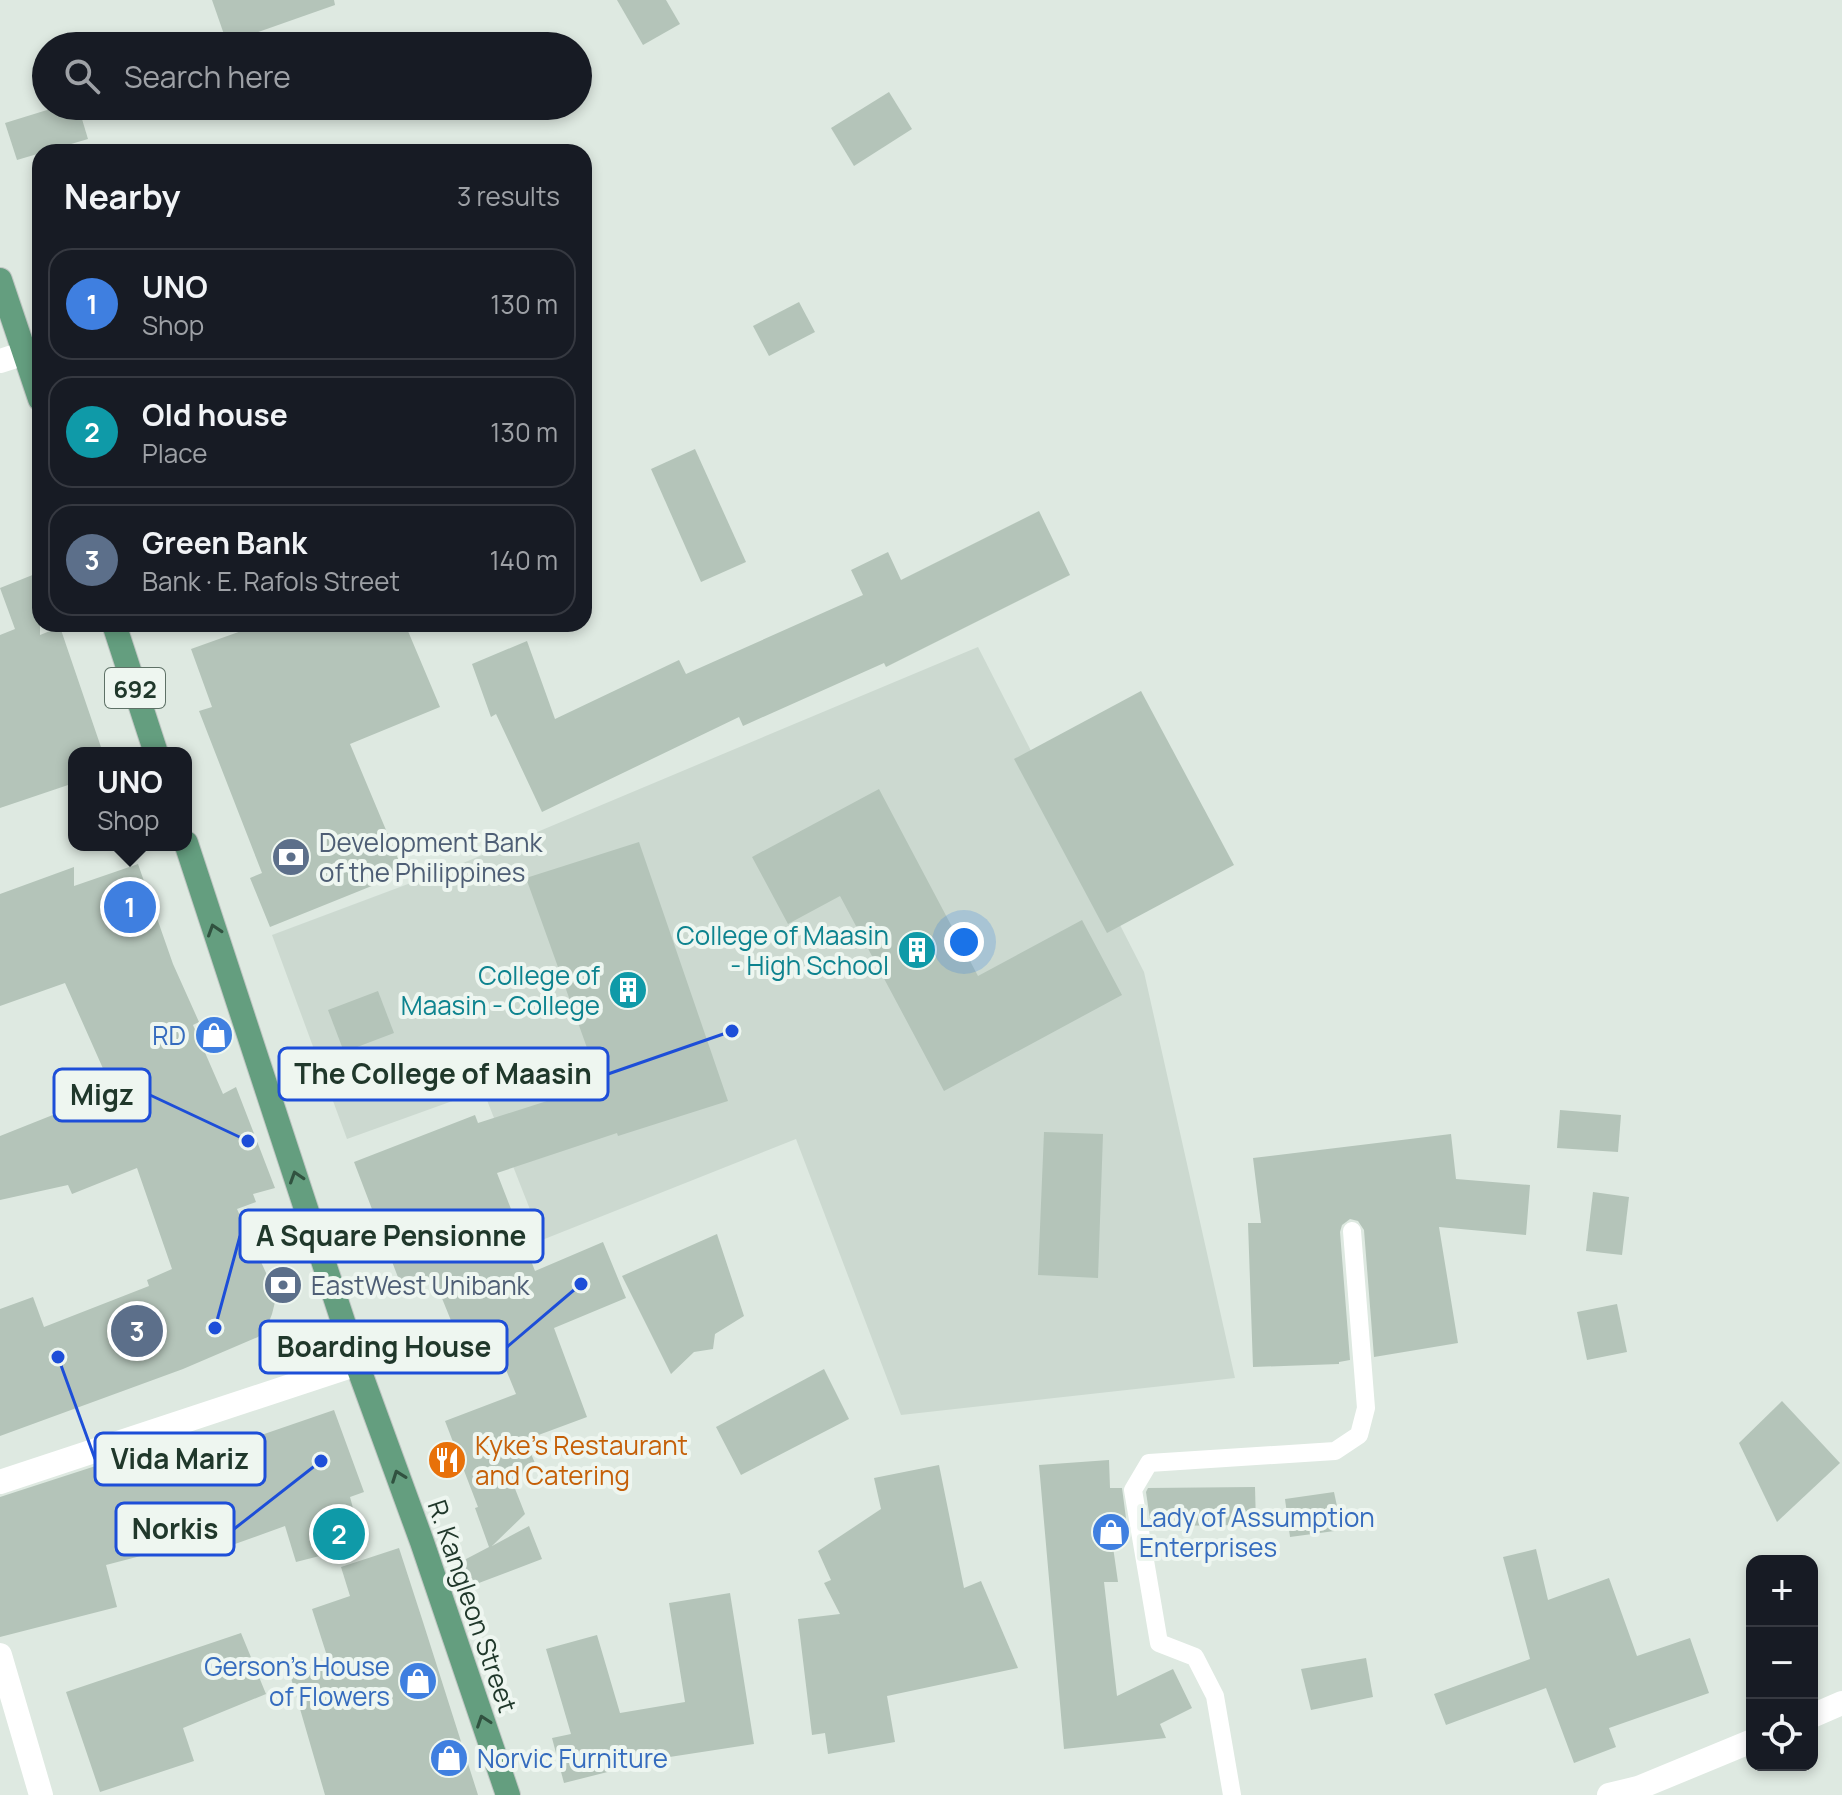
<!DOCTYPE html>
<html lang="en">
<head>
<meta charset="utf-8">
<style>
	body { margin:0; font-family:Manrope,sans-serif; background:#20242c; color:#f1f3f6 }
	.controls { position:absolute; right:24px; bottom:24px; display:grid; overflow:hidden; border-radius:16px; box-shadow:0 4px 12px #0003 }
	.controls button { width:72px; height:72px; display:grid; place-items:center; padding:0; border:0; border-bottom:2px solid #363941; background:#171b24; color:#f1f3f6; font:40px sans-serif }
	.you { position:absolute; left:964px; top:942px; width:28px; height:28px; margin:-20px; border:6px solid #fff; border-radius:50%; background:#1a73e8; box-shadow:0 0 0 12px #1a73e833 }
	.badge { display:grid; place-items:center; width:52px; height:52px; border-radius:50%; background:#ed585c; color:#fff; font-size:26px; font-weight:700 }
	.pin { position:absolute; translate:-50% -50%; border:4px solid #fff; box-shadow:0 2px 8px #0006 }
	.popup { position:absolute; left:68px; top:747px; width:124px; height:104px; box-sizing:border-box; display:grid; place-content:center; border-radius:16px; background:#171b24; filter:drop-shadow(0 2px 6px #0005); font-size:26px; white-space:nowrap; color:#9ea1a6 }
	.popup b { font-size:30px; color:#f1f3f6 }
	.popup::after { content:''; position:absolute; left:50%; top:100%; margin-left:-16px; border:16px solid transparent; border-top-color:#171b24 }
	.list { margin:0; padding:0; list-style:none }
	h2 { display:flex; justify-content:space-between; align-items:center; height:104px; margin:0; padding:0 32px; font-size:34px }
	h2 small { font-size:26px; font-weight:400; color:#9ea1a6 }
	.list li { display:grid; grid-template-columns:52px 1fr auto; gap:24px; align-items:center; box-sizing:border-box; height:112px; margin:0 16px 16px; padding:0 16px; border:2px solid #363941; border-radius:24px }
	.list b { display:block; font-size:30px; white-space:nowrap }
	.list p { margin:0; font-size:26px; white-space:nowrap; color:#9ea1a6 }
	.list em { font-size:26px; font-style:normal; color:#9ea1a6 }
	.icon { flex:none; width:44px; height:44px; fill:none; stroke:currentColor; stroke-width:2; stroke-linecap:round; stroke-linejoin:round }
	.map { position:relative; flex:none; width:1842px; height:1795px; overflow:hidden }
	.search { position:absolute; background:#171b24; box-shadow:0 4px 12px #0003; left:32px; top:32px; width:560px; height:88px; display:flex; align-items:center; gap:20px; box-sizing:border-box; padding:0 28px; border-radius:44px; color:#9ea1a6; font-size:30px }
	.panel { position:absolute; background:#171b24; box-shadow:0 4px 12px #0003; left:32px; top:144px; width:560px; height:488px; border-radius:24px }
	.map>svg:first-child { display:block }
	.built { fill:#ccd9d0 }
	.building { fill:#b4c4b9 }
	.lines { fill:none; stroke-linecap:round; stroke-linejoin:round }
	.primary-casing { stroke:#c1c7c4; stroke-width:26 }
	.service { stroke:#fff; stroke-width:18 }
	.minor { stroke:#fff; stroke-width:24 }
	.tertiary { stroke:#fff; stroke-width:24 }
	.primary { stroke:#649e7f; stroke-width:24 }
	.oneway { stroke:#315240 }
	.labels { text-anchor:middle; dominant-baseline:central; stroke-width:8; stroke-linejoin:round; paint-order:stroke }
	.shield { fill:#eef6f0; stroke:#5e7166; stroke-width:2 }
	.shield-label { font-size:24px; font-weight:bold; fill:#20382b }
	.service-label { font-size:26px; fill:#4e5e75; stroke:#eef6f0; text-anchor:start }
	.culture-label { font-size:26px; fill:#0d838f; stroke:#eef6f0; text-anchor:end }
	.shop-label { font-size:26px; fill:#366cbe; stroke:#eef6f0; text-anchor:end }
	.food-label { font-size:26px; fill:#c56008; stroke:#eef6f0; text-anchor:start }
	.street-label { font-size:26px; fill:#20382b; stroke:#eef6f0 }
	.leader { fill:none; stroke:#1d4ed8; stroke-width:3 }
	.callout-dot { fill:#1d4ed8; stroke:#eef6f0; stroke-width:3 }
	.callout { fill:#eef6f0; stroke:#1d4ed8; stroke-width:3 }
	.callout-label { font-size:28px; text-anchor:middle; font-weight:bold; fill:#20382b }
</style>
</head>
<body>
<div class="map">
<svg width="1842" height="1795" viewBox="0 0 1842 1795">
	<rect width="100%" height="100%" fill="#dee9e1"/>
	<path class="built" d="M 978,647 L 1144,972 L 1235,1378 L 901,1415 L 796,1139 L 542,1240 L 483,1090 L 347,1139 L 272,935 L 456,866 Z"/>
	<g class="building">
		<path d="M 212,0 L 334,0 L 335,5 L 227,43 Z"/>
		<path d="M 617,0 L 666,0 L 680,24 L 643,45 Z"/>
		<path d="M 889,92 L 912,129 L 854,166 L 831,128 Z"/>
		<path d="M 60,106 L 78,106 L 88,139 L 17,160 L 5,123 Z"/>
		<path d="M 799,302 L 815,332 L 769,356 L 753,326 Z"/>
		<path d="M 695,449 L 746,562 L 701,582 L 651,469 Z"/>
		<path d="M 1039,511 L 1070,575 L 886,667 L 884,663 L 743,726 L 739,717 L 542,812 L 496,714 L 491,717 L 472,664 L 527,641 L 555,719 L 679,660 L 686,674 L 863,595 L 851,570 L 888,552 L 901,580 Z"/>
		<path d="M 40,572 L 40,635 L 60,627 L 103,753 L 74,753 L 74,783 L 0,808 L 0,635 L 15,629 L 0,588 Z"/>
		<path d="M 261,624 L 405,624 L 440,707 L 350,744 L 404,873 L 270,927 L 250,878 L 262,873 L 199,711 L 212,707 L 191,649 Z"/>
		<path d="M 1141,691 L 1234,865 L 1107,933 L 1014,759 Z"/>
		<path d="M 879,789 L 978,976 L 1082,920 L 1122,995 L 944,1091 L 840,896 L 788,924 L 752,857 Z"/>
		<path d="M 639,842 L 728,1101 L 618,1136 L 617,1133 L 497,1173 L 535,1271 L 603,1242 L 626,1298 L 554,1328 L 587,1417 L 525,1440 L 538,1470 L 512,1481 L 525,1514 L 492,1546 L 529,1526 L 542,1559 L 455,1592 L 447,1569 L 489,1547 L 475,1508 L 478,1507 L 445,1421 L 516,1394 L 486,1321 L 456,1333 L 435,1281 L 404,1293 L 354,1162 L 475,1115 L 478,1123 L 600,1084 L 526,878 Z"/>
		<path d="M 138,864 L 173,964 L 199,1022 L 193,1025 L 223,1094 L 236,1087 L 275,1188 L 253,1194 L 256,1202 L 237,1209 L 272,1286 L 275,1302 L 272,1314 L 267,1327 L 258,1337 L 183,1369 L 0,1436 L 0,1309 L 33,1297 L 44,1327 L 149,1286 L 147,1280 L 172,1269 L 137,1168 L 72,1194 L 68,1185 L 0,1200 L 0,1136 L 113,1091 L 65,983 L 0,1006 L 0,894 L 74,867 L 74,886 Z"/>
		<path d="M 378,991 L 394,1033 L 344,1052 L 328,1010 Z"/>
		<path d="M 1560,1110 L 1621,1115 L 1618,1152 L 1557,1148 Z"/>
		<path d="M 1044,1132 L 1103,1134 L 1098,1278 L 1038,1275 Z"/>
		<path d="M 1451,1134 L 1456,1179 L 1530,1185 L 1526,1235 L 1439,1227 L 1458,1343 L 1374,1357 L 1364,1230 L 1358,1221 L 1350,1219 L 1342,1225 L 1340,1232 L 1350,1360 L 1339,1362 L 1339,1364 L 1253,1367 L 1248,1223 L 1261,1223 L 1253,1158 Z"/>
		<path d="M 1593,1192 L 1629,1197 L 1622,1255 L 1586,1251 Z"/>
		<path d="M 717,1234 L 744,1316 L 715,1334 L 713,1349 L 694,1352 L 671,1374 L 622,1276 Z"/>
		<path d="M 1617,1304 L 1627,1352 L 1587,1360 L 1577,1312 Z"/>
		<path d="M 824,1369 L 849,1419 L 741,1475 L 716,1427 Z"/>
		<path d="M 1782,1401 L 1840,1463 L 1777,1522 L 1739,1443 Z"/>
		<path d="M 334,1410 L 364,1492 L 350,1497 L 363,1545 L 296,1562 L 285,1526 L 207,1554 L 202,1540 L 106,1565 L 117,1607 L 0,1637 L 0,1497 L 145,1450 L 151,1471 L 236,1440 L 238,1443 Z"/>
		<path d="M 1109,1460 L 1110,1488 L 1122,1488 L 1127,1526 L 1110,1526 L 1118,1582 L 1104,1582 L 1117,1696 L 1173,1669 L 1192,1708 L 1160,1724 L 1166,1738 L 1064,1749 L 1039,1465 Z"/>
		<path d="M 939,1465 L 964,1588 L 981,1581 L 1018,1668 L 887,1696 L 895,1742 L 828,1754 L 825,1733 L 812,1735 L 798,1619 L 840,1614 L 824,1583 L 831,1580 L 818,1551 L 881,1509 L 874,1478 Z"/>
		<path d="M 1255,1487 L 1256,1525 L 1151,1526 L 1146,1492 L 1148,1488 Z"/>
		<path d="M 1334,1492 L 1342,1530 L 1290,1537 L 1285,1499 Z"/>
		<path d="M 399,1548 L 423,1622 L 478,1795 L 325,1795 L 289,1671 L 328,1659 L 312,1609 L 350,1596 L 341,1567 Z"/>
		<path d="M 1536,1549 L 1548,1600 L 1609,1578 L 1637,1656 L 1690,1638 L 1709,1693 L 1609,1728 L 1616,1747 L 1574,1763 L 1546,1688 L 1446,1725 L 1434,1694 L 1530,1659 L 1503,1557 Z"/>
		<path d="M 730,1593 L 754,1744 L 663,1758 L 564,1783 L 552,1738 L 571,1734 L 546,1649 L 597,1635 L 620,1713 L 685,1702 L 669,1603 Z"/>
		<path d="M 241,1633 L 266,1694 L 183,1728 L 194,1761 L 100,1792 L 66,1692 Z"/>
		<path d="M 1366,1658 L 1373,1697 L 1311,1710 L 1301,1669 Z"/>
	</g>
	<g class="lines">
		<defs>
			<g id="primary">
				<path d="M 0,280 L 40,399"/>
				<path d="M 114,624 L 156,753"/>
				<path d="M 186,843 L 357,1364 L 422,1542 L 508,1795"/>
			</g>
		</defs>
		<use href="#primary" class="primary-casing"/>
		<path class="service" d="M 1232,1795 L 1215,1696 L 1195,1657 L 1159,1643 L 1133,1490 L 1149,1463 L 1335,1451 L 1359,1435 L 1366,1408 L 1352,1231"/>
		<g class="minor">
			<path d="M 0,361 L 25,353"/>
			<path d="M 0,1482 L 357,1364"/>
			<path d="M 0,1655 L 41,1795"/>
		</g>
		<g class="tertiary">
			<path d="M 1812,1716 L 1842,1703"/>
			<path d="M 1609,1795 L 1638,1788 L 1752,1741"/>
		</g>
		<use href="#primary" class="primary"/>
	</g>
	<defs><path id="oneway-chevron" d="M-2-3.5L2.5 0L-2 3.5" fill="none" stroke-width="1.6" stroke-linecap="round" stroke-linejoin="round" transform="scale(2)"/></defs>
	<g class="oneway">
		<use href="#oneway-chevron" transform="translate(214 930) rotate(-108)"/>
		<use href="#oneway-chevron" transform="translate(296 1177) rotate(-108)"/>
		<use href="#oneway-chevron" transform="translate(398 1476) rotate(-110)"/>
		<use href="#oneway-chevron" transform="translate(483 1721) rotate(-109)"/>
	</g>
	<defs>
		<symbol id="bank-disc" viewBox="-11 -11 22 22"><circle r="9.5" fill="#5c6f8a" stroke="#eef6f0"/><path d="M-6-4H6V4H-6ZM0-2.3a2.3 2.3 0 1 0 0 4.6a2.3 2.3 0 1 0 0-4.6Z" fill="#fff"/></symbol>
		<symbol id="building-disc" viewBox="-11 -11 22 22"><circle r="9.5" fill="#0f9aa8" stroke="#eef6f0"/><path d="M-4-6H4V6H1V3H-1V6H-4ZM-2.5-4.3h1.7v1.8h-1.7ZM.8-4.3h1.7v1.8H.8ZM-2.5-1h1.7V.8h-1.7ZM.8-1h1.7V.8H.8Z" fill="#fff"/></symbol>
		<symbol id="shop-disc" viewBox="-11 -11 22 22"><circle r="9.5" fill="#3f7fe0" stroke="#eef6f0"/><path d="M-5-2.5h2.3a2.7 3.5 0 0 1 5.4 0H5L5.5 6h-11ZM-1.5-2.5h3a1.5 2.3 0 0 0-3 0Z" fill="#fff"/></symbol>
		<symbol id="restaurant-disc" viewBox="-11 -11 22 22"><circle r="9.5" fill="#e8710a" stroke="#eef6f0"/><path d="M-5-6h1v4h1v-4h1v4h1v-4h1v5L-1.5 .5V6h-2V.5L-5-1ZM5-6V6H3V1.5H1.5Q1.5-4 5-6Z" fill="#fff"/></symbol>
	</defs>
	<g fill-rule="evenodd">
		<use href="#bank-disc" x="269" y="835" width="44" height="44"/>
		<use href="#building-disc" x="895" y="928" width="44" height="44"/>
		<use href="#building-disc" x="606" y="968" width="44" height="44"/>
		<use href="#shop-disc" x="192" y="1013" width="44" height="44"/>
		<use href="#bank-disc" x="261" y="1263" width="44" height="44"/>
		<use href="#restaurant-disc" x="425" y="1438" width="44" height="44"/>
		<use href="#shop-disc" x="1089" y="1510" width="44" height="44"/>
		<use href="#shop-disc" x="396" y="1659" width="44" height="44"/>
		<use href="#shop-disc" x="427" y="1736" width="44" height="44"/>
	</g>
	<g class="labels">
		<rect class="shield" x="105" y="668" width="60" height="40" rx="6"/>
		<g class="shield-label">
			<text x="135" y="688">692</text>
		</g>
		<g class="service-label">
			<text x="319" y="842">Development Bank<tspan x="319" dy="30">of the Philippines</tspan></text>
			<text x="311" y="1285">EastWest Unibank</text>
		</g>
		<g class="culture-label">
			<text x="889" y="935">College of Maasin<tspan x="889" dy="30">- High School</tspan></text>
			<text x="600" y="975">College of<tspan x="600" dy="30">Maasin - College</tspan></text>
		</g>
		<g class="shop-label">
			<text x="186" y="1035">RD</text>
			<text x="1139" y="1517" text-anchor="start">Lady of Assumption<tspan x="1139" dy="30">Enterprises</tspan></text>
			<text x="390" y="1666">Gerson's House<tspan x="390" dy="30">of Flowers</tspan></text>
			<text x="477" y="1758" text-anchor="start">Norvic Furniture</text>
		</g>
		<g class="food-label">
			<text x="475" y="1445">Kyke's Restaurant<tspan x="475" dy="30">and Catering</tspan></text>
		</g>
		<g class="street-label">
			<text transform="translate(473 1606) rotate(71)">R. Kangleon Street</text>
		</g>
	</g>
	<path class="leader" d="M732 1031L608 1074M248 1141L150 1095M215 1328L240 1236M581 1284L507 1347M58 1357L95 1459M321 1461L234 1529"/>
	<g class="callout-dot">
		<circle cx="732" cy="1031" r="8"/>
		<circle cx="248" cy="1141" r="8"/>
		<circle cx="215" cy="1328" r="8"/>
		<circle cx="581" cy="1284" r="8"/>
		<circle cx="58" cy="1357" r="8"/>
		<circle cx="321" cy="1461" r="8"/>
	</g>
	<g class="callout">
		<rect x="279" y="1048" width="329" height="52" rx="8"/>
		<rect x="54" y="1069" width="96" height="52" rx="8"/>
		<rect x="240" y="1210" width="303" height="52" rx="8"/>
		<rect x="260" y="1321" width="247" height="52" rx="8"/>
		<rect x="95" y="1433" width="170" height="52" rx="8"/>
		<rect x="116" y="1503" width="118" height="52" rx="8"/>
	</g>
	<g class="callout-label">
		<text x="443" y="1084">The College of Maasin</text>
		<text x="102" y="1105">Migz</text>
		<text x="391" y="1246">A Square Pensionne</text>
		<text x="384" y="1357">Boarding House</text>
		<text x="180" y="1469">Vida Mariz</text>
		<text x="175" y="1539">Norkis</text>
	</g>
</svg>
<div class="controls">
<button>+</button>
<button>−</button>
<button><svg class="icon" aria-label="locate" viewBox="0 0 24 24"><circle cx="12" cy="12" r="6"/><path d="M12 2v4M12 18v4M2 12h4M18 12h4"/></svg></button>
</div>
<div class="you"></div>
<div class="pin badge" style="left:130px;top:907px;background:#3f7fe0">1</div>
<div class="popup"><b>UNO</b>Shop</div>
<div class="pin badge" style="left:339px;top:1534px;background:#0f9aa8">2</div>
<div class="pin badge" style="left:137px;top:1331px;background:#5c6f8a">3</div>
<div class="search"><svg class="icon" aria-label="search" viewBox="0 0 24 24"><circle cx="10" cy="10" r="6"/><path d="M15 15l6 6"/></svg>Search here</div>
<section class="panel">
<h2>Nearby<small>3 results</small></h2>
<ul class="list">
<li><span class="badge" style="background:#3f7fe0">1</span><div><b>UNO</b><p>Shop</p></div><em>130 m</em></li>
<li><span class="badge" style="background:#0f9aa8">2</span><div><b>Old house</b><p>Place</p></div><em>130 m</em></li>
<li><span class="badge" style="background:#5c6f8a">3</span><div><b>Green Bank</b><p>Bank · E. Rafols Street</p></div><em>140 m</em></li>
</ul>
</section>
</div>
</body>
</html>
